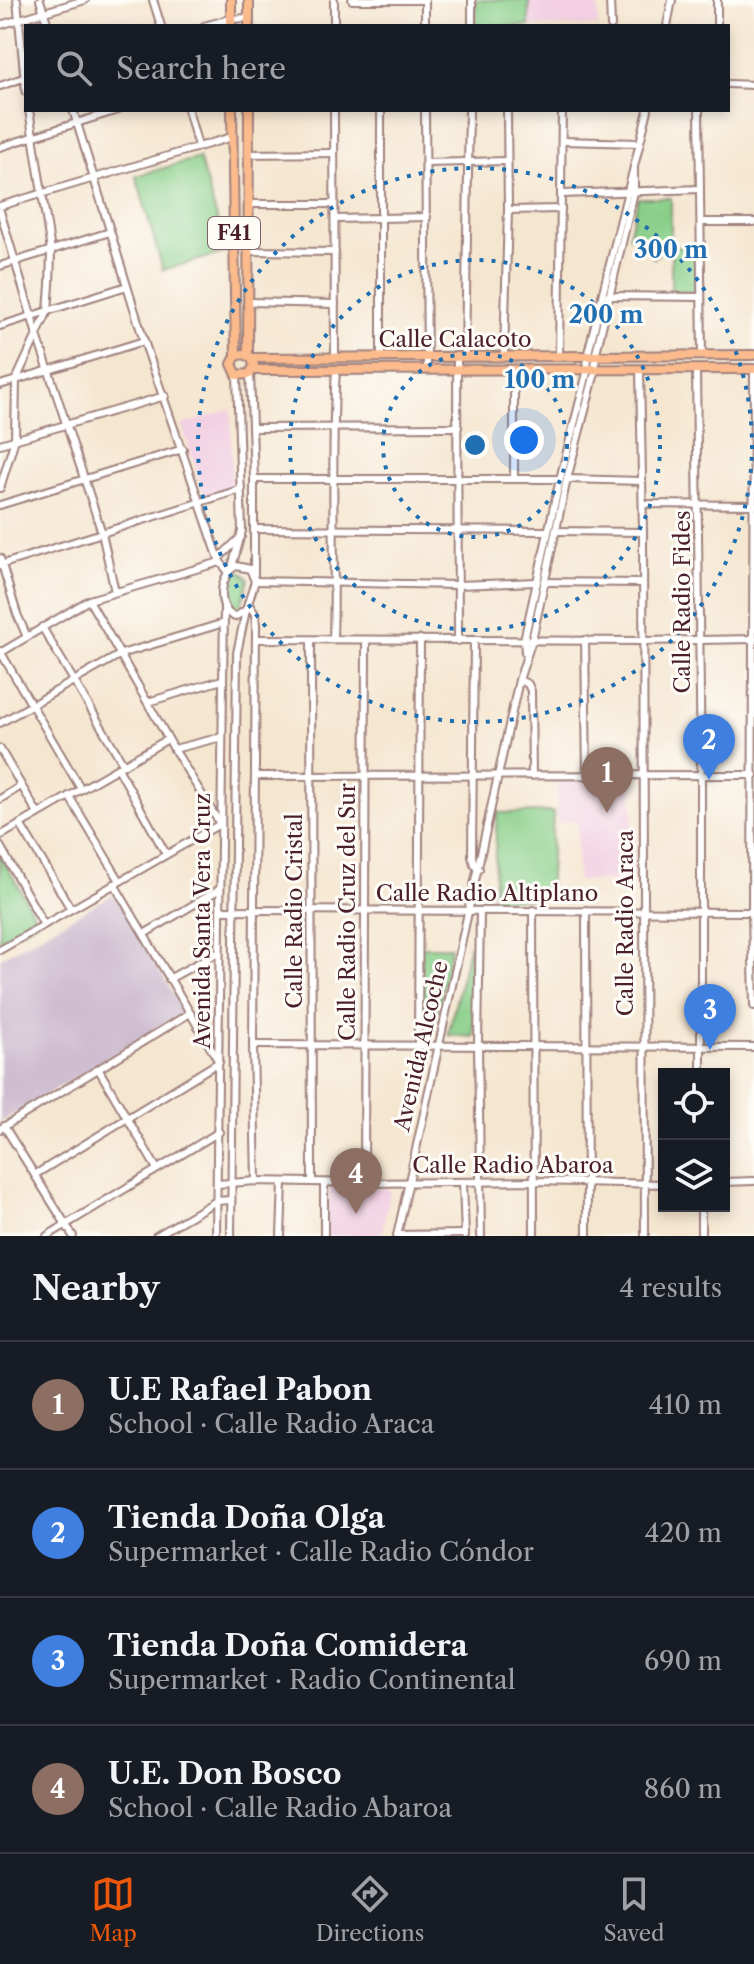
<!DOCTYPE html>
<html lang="en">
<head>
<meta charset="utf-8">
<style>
	body { margin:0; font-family:"Libre Caslon Text",serif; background:#20242c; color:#f1f3f6 }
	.controls { position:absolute; right:24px; bottom:24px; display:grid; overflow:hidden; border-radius:0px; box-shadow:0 4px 12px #0003 }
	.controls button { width:72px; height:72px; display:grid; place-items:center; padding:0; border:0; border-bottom:2px solid #363941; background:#171b24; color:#f1f3f6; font:40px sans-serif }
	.you { position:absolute; left:524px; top:440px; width:28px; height:28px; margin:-20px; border:6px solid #fff; border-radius:50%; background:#1a73e8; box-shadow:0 0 0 12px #1a73e833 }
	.badge { display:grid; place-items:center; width:52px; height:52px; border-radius:50%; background:#ea580c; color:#fff; font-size:26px; font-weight:700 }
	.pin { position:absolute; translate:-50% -66px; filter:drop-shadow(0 2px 4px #0008) }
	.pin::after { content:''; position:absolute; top:42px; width:28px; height:24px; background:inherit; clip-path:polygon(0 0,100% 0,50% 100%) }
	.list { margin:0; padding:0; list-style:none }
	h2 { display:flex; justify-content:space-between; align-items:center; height:104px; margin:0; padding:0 32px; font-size:34px }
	h2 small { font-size:26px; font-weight:400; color:#9ea1a6 }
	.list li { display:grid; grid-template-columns:52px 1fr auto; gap:24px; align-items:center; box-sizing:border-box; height:128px; padding:0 32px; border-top:2px solid #363941 }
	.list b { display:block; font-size:30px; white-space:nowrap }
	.list p { margin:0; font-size:26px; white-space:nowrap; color:#9ea1a6 }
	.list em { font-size:26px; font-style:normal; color:#9ea1a6 }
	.icon { flex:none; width:44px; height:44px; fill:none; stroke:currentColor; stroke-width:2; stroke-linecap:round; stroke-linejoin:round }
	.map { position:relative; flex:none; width:754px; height:1236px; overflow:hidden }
	.search { position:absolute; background:#171b24; box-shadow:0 4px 12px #0003; left:24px; right:24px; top:24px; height:88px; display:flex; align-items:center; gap:20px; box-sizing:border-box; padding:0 28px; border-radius:0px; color:#9ea1a6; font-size:30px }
	.sheet { height:616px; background:#171b24 }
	nav { display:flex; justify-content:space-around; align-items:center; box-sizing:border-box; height:112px; border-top:2px solid #363941; background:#171b24; font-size:22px; color:#9ea1a6 }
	nav a { display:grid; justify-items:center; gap:4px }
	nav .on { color:#ea580c }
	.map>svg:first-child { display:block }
	.built { fill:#f2cfe2 }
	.industrial { fill:#cfbdd0 }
	.green { fill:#88ce88; stroke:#69765a; stroke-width:2 }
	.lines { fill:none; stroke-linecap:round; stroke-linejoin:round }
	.minor-casing { stroke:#a0827e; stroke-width:10 }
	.major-casing { stroke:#a0827e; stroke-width:12 }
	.minor { stroke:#fff; stroke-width:6 }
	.major { stroke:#fbbb8d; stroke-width:8 }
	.ring { fill:none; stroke:#1f6fb2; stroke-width:4; stroke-dasharray:4 8 }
	.labels { text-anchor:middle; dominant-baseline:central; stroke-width:6; stroke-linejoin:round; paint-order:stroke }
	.shield { fill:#fdfcf7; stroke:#806168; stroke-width:2 }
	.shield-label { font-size:20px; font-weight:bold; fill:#4a1f2b }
	.street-label { font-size:22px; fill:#4a1f2b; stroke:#fdfcf7 }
	.centre { fill:#1f6fb2; stroke:#fdfcf7; stroke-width:4 }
	.ring-label { font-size:24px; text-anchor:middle; font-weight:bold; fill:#1f6fb2; stroke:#fdfcf7; stroke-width:6; stroke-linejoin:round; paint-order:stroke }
</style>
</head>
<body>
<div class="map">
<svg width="754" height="1236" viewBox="0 0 754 1236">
	<rect width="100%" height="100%" fill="#fdfcf7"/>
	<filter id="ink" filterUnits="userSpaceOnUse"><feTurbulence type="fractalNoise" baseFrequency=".0125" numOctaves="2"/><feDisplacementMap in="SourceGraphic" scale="16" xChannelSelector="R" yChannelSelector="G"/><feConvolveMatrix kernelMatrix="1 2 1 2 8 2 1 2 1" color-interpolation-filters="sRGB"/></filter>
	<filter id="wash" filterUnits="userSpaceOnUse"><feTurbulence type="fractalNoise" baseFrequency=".006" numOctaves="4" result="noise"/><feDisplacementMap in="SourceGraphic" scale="32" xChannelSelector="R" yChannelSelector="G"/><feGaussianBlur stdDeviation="1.8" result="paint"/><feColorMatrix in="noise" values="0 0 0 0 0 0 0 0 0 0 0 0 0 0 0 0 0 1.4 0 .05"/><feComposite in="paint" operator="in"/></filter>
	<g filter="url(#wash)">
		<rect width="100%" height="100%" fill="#f5e6d0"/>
		<g class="built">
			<rect x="530" y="0" width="68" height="26"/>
			<path d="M 231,409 L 232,488 L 205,497 L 182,425 Z"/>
			<path d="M 557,781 L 633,782 L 633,880 L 577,881 L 577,821 L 557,821 Z"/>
			<path d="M 388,1188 L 390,1192 L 381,1236 L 327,1236 L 328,1192 L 330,1189 Z"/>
		</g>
		<path class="industrial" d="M 114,894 L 184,1012 L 0,1122 L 0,958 Z"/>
		<g class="green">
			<rect x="476" y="0" width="53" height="26"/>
			<path d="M 199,158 L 227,252 L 163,270 L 136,176 Z"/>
			<path d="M 638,198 L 671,198 L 671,239 L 654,258 L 629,235 Z"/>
			<rect x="671" y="247" width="27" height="45"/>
			<path d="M 234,571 L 241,571 L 249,579 L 241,607 L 233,611 C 224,603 226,580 234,571 Z"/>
			<path d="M 553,812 L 549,899 L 493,899 L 497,813 Z"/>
			<path d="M 0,854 L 38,921 L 0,942 Z"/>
			<path d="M 469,945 L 474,1037 L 448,1035 Z"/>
			<path d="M 420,947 L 451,947 L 432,1037 L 422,1037 Z"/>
		</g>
	</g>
	<g filter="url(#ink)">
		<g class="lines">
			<defs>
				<g id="minor">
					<path d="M 17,0 L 26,92"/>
					<path d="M 40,0 L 48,26"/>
					<path d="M 153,0 L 161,26"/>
					<path d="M 334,0 L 334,26"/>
					<path d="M 352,0 L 425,0"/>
					<path d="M 425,0 L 425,26"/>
					<path d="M 472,0 L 472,26"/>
					<path d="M 610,0 L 611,26"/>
					<path d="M 0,25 L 85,0"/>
					<path d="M 204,26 L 230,19 L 249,18"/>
					<path d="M 667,26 L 672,0"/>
					<path d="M 717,26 L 717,0"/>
					<path d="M 728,84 L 754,85"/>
					<path d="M 0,86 L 26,77"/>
					<path d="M 73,110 L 144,341 L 220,562"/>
					<path d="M 188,110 L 198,146"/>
					<path d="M 334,110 L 335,357"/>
					<path d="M 381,110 L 381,357"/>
					<path d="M 425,110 L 427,369"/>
					<path d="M 699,110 L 702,356"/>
					<path d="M 562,141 L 640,143"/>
					<path d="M 0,147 L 118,110"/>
					<path d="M 249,154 L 334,153"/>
					<path d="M 426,163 L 507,161"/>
					<path d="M 562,194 L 700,189"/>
					<path d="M 249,204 L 334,204"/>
					<path d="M 0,206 L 232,137"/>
					<path d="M 508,210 L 561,209"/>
					<path d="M 0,211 L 37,335 L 102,533 L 115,592"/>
					<path d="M 335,219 L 427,217"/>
					<path d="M 701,222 L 754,222"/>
					<path d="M 250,251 L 335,252"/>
					<path d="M 0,266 L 110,232"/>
					<path d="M 608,296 L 701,297"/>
					<path d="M 250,302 L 335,304"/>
					<path d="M 0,326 L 127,286"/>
					<path d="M 559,356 L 562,110"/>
					<path d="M 457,357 L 458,641"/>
					<path d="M 465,357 L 469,110"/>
					<path d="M 504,357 L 508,210 L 507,110"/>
					<path d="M 514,369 L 514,479"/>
					<path d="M 640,369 L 643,532 L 645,1236"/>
					<path d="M 754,369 L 752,912 L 754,1006"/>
					<path d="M 696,370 L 701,776 L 701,1074"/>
					<path d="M 250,374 L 254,479 L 254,574"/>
					<path d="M 0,385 L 144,341"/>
					<path d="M 252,428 L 458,427"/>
					<path d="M 0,444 L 165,396"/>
					<path d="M 254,479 L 560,479"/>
					<path d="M 567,479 L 642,481"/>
					<path d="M 0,488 L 15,439 L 16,380 L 48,311 L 50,285 L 51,251 L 29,110"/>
					<path d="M 643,504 L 754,505"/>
					<path d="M 0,505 L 183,449"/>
					<path d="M 254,529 L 548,531"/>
					<path d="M 556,531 L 643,532"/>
					<path d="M 0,558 L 17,614 L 27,637"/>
					<path d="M 219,558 L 241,537"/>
					<path d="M 0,565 L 242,489"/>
					<path d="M 236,566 L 250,569 L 255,581 L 246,610 L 235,617 C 216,610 219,574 236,566 Z"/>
					<path d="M 232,567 L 242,531 L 237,375"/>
					<path d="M 255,581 L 457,585 L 537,582"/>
					<path d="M 544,582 L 643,583"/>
					<path d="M 248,603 L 255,614 L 256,626 L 253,1045 L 256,1181"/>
					<path d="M 42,627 L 124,765"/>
					<path d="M 256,639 L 644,641 L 754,639"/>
					<path d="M 333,639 C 336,549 330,460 336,370"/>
					<path d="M 311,640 L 312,1182"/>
					<path d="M 474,640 L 472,856 L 474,864 L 479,869"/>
					<path d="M 585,640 L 587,776"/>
					<path d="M 0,651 L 81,789"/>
					<path d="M 525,652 L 524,640 L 560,479 L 588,369 L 587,357 L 648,110"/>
					<path d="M 0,653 L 89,600 L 220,562 L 228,571"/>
					<path d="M 519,680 L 528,684 L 531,691 L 532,776"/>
					<path d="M 148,702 L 222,680"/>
					<path d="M 0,723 L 121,654 L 224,623"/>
					<path d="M 0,749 L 38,814"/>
					<path d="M 174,749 L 222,737"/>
					<path d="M 118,768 L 166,854"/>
					<path d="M 255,776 L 754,775"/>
					<path d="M 69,796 L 120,881"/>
					<path d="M 0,799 L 21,786"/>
					<path d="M 20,824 L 71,909"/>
					<path d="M 0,836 L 168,739"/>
					<path d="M 0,846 L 44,925"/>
					<path d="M 220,910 L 752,912"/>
					<path d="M 533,910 L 534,1236"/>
					<path d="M 586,910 L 587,1236"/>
					<path d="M 480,911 L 478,1046 L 481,1236"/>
					<path d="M 144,934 L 220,889"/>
					<path d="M 0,950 L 220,824 L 174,749 L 89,600"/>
					<path d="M 169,979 L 218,952"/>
					<path d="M 253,1045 L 754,1047"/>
					<path d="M 418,1047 L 420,639"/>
					<path d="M 99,1070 L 157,1169"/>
					<path d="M 4,1126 L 73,1236"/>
					<path d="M 0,1129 L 190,1013"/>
					<path d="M 36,1174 L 219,1062 L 114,884"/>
					<path d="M 463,1182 L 465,1236"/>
					<path d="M 724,1182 L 754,1181"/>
					<path d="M 364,1183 L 366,641"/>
					<path d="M 217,1184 L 256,1181 L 364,1183 L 534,1181 L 664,1184"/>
					<path d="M 701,1206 L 701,1236"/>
					<path d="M 397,1235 L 465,1234"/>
					<path d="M 47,1236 L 219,1132"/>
					<path d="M 156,1236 L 216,1201 L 231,1200"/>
					<path d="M 216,1236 L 224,607"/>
					<path d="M 231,1236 L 237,653 L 246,610"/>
					<path d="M 281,1236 L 283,1182"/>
					<path d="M 324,1236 L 324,1183"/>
					<path d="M 397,1236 L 519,680 L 532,640 L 567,479 L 596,369 L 595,357 L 634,192 L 634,170"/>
				</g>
				<g id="major">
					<path d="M 231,0 L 231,26"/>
					<path d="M 249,0 L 249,26"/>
					<path d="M 232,110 L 236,356 L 232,364 L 237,375 L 250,374 L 254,366 L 252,358 L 244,354 L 236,356"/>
					<path d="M 248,355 L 249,110"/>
					<path d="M 252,358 L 754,355"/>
					<path d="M 253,370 L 754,369"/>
				</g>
			</defs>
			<use href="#minor" class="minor-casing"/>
			<use href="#major" class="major-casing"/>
			<use href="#minor" class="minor"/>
			<use href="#major" class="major"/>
		</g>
	</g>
	<g class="ring">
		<circle cx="475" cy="445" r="92"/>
		<circle cx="475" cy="445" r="185"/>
		<circle cx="475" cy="445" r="277"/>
	</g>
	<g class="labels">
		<rect class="shield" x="208" y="217" width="52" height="32" rx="6"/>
		<g class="shield-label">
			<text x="234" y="233">F41</text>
		</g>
		<g class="street-label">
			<text x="455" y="339">Calle Calacoto</text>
			<text transform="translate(682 602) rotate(-90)">Calle Radio Fides</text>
			<text x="487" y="893">Calle Radio Altiplano</text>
			<text transform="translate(294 911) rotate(-90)">Calle Radio Cristal</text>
			<text transform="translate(347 912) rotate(-90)">Calle Radio Cruz del Sur</text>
			<text transform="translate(202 921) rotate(-90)">Avenida Santa Vera Cruz</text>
			<text transform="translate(625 923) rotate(-90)">Calle Radio Araca</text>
			<text transform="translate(421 1046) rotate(-77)">Avenida Alcoche</text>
			<text x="513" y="1165">Calle Radio Abaroa</text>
		</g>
	</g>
	<circle cx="475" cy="445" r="12" class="centre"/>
	<g class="ring-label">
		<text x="671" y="258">300 m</text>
		<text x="606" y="323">200 m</text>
		<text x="540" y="388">100 m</text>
	</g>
</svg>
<div class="controls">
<button><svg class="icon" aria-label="locate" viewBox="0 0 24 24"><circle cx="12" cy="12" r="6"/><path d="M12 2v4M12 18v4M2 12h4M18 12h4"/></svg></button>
<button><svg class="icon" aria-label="layers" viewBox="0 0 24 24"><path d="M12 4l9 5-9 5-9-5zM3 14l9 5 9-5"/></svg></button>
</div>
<div class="you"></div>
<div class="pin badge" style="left:607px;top:813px;background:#8d6e63">1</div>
<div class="pin badge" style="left:709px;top:780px;background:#3f7fe0">2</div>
<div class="pin badge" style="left:710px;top:1050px;background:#3f7fe0">3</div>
<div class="pin badge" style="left:356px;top:1214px;background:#8d6e63">4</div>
<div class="search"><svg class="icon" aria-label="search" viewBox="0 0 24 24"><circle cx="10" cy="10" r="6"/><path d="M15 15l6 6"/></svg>Search here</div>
</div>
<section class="sheet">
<h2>Nearby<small>4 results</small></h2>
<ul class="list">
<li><span class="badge" style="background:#8d6e63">1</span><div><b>U.E Rafael Pabon</b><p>School · Calle Radio Araca</p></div><em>410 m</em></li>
<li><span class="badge" style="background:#3f7fe0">2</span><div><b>Tienda Doña Olga</b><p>Supermarket · Calle Radio Cóndor</p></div><em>420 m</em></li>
<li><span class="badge" style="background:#3f7fe0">3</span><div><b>Tienda Doña Comidera</b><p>Supermarket · Radio Continental</p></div><em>690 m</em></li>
<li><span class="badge" style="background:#8d6e63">4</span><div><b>U.E. Don Bosco</b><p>School · Calle Radio Abaroa</p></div><em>860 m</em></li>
</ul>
</section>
<nav>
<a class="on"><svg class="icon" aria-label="map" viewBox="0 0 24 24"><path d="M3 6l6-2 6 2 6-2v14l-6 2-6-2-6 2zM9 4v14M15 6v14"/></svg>Map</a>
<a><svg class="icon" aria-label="directions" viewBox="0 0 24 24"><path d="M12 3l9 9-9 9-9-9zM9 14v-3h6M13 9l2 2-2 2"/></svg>Directions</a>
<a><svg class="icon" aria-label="saved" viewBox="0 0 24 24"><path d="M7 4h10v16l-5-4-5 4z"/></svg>Saved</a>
</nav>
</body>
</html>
